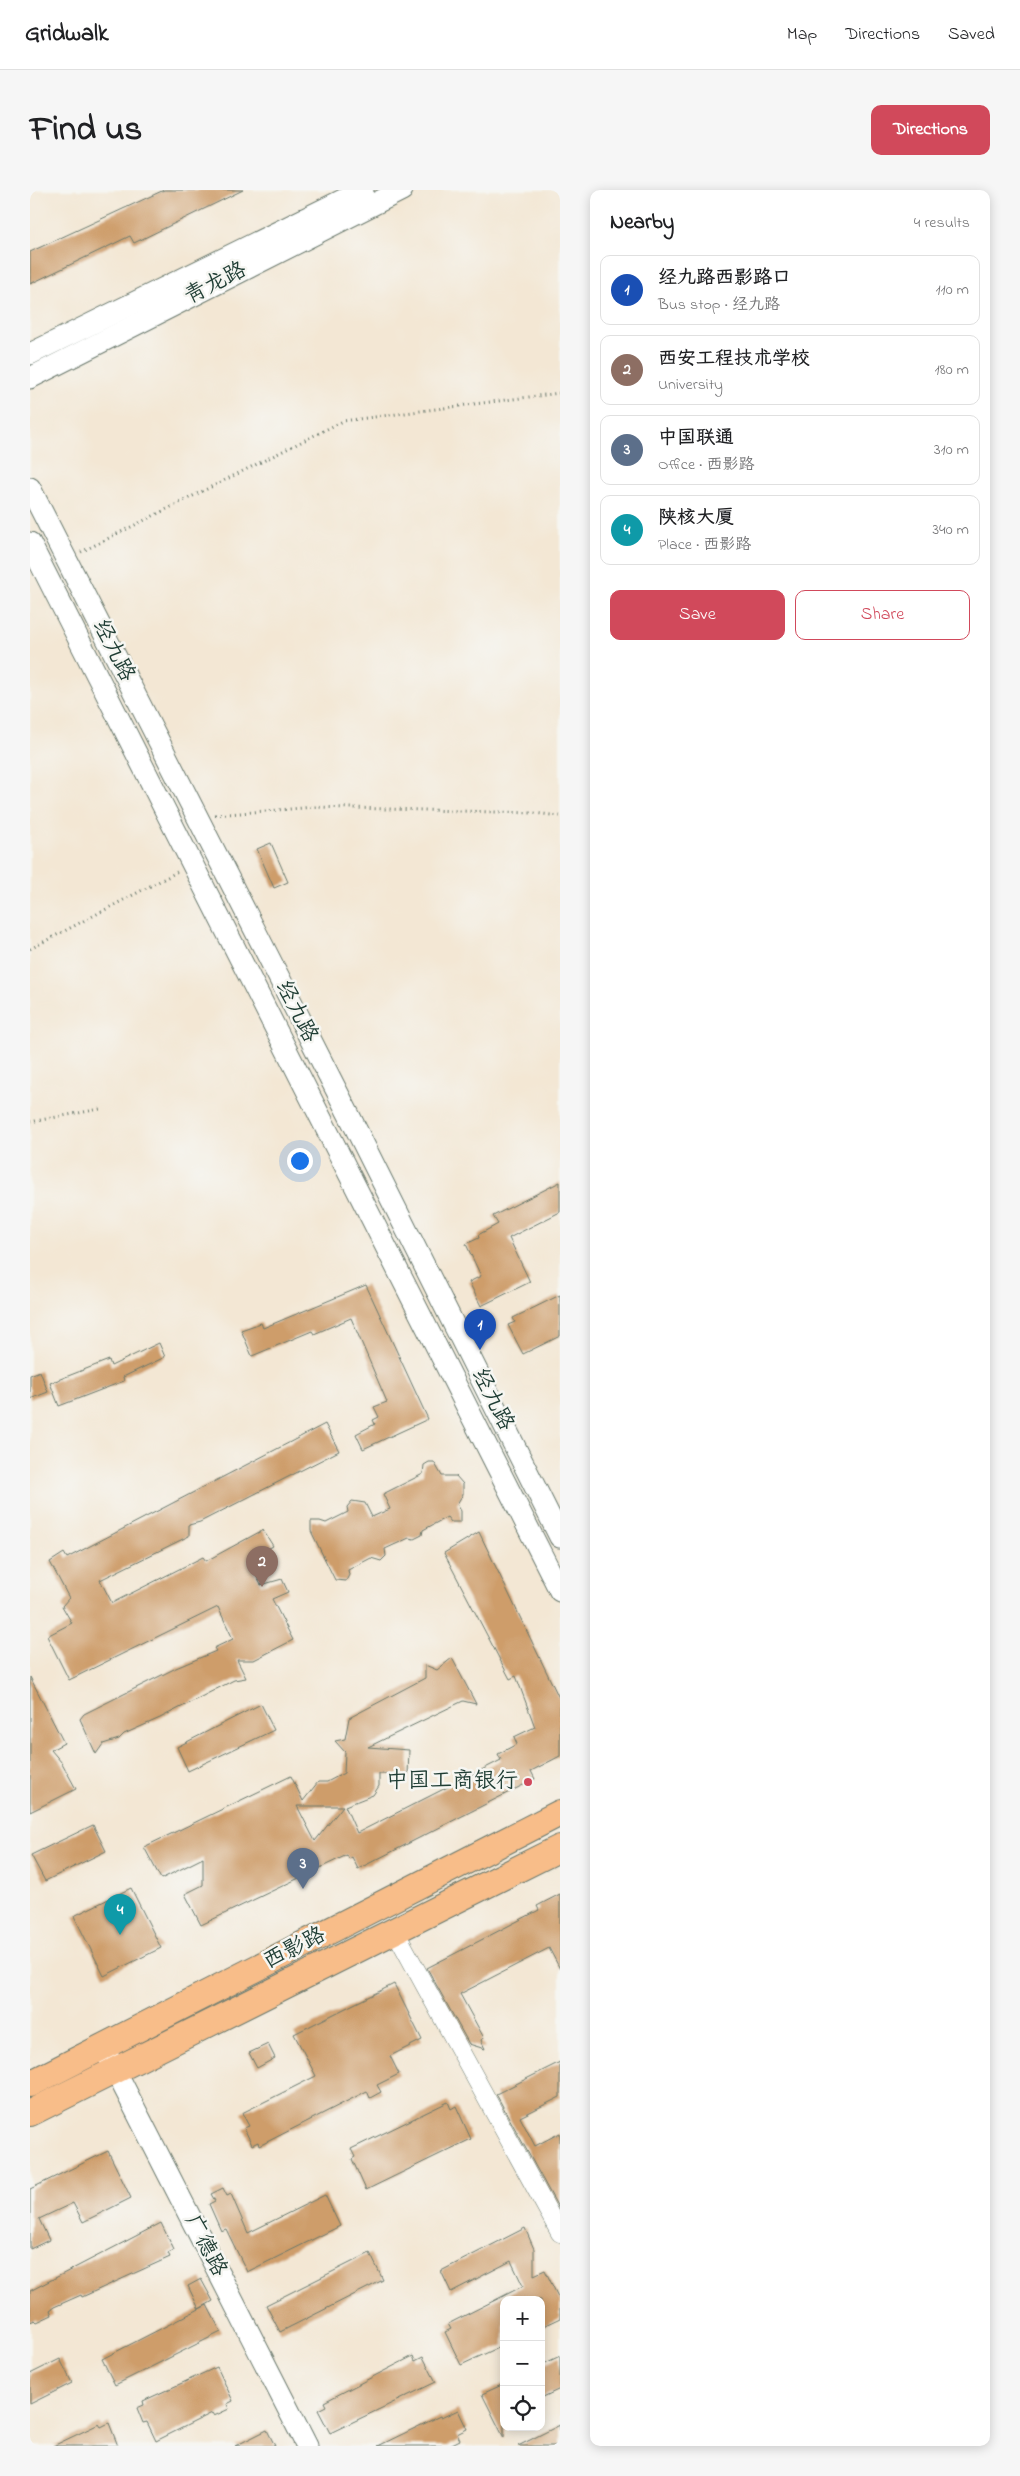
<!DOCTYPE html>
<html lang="en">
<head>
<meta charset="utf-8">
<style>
	body { margin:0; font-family:"Indie Flower","LXGW WenKai TC",sans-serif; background:#f6f6f6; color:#202124 }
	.controls { position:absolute; right:15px; bottom:15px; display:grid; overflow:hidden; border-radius:10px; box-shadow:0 2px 12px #0003 }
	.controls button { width:45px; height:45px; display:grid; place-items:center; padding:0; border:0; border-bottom:1px solid #e0e0e0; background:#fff; color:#202124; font:25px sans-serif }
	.you { position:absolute; left:269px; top:970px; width:18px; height:18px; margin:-12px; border:4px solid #fff; border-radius:50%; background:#1a73e8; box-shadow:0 0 0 8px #1a73e833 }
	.badge { display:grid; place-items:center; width:32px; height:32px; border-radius:50%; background:#d1495b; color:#fff; font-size:16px; font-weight:700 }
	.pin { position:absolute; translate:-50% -41px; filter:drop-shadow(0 1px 2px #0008) }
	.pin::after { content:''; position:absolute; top:26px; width:18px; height:15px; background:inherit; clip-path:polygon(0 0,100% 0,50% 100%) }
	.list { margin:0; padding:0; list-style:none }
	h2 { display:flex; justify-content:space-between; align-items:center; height:65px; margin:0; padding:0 20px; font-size:21px }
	h2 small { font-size:16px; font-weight:400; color:#757577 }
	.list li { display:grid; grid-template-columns:32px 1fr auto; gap:15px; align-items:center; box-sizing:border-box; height:70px; margin:0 10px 10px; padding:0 10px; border:1px solid #e0e0e0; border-radius:10px }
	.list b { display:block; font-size:19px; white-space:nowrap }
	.list p { margin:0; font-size:16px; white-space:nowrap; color:#757577 }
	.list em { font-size:16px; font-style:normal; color:#757577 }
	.actions { display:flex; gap:10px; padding:15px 20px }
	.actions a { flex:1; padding:11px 0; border:1px solid #d1495b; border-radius:10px; text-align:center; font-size:18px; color:#d1495b }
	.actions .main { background:#d1495b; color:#fff }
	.icon { flex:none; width:28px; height:28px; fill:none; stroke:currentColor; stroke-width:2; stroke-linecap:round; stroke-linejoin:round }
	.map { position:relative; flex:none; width:530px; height:2256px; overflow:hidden; border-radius:10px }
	header { display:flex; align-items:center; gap:30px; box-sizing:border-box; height:70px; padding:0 25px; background:#fff; border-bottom:1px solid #e0e0e0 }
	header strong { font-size:24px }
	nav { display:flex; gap:28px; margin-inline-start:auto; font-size:18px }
	.intro { display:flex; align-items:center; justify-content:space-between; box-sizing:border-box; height:120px; padding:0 30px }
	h1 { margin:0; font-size:35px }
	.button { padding:12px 22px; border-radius:10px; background:#d1495b; color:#fff; font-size:18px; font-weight:700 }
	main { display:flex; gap:30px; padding:0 30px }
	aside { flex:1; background:#fff; border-radius:10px; box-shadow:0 2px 12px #0003 }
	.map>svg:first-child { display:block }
	.building { fill:#ce9d6b; fill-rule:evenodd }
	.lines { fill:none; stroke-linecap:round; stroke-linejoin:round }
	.minor-casing { stroke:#69786c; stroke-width:19 }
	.tertiary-casing { stroke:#69786c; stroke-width:23 }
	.primary-casing { stroke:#69786c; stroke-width:28 }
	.path { stroke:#69786c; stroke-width:3; stroke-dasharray:1 4; stroke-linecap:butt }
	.minor { stroke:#fff; stroke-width:18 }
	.tertiary { stroke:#fff; stroke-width:21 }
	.primary { stroke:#f8bd89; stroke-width:26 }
	.poi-dot { fill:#d1495b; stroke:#f6f6f2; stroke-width:2 }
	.labels { text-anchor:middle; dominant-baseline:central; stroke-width:5; stroke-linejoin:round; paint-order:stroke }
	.street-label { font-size:22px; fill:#1f3d34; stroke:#f6f6f2 }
	.poi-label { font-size:22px; fill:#1f3d34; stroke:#f6f6f2; text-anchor:end }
</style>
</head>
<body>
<header>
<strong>Gridwalk</strong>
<nav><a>Map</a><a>Directions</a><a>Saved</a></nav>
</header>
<div class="intro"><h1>Find us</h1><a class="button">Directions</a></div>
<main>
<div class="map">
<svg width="530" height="2256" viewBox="0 0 530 2256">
	<rect width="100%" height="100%" fill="#f6f6f2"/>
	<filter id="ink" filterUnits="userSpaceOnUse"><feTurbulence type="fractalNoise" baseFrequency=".02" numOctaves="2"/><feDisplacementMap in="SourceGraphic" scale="10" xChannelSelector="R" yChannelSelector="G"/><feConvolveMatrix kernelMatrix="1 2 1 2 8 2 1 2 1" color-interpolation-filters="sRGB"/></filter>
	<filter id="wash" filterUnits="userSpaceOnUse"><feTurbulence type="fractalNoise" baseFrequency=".0096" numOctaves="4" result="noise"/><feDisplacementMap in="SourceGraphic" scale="20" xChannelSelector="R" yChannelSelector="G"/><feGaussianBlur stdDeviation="1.12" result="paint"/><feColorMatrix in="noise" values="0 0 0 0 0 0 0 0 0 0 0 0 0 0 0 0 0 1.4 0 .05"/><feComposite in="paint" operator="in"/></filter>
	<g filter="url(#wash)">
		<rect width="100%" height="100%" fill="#f3e7d4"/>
		<g id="blocks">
			<g class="building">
				<path d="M 134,0 L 213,0 L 104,53 L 100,46 L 0,94 L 0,62 Z"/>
				<path d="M 241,653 L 258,692 L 244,698 L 227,659 Z"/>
				<path d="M 530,992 L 530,1022 L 479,1048 L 500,1092 L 451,1116 L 439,1092 L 451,1086 L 436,1054 L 449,1048 L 448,1045 L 468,1034 L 463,1026 Z"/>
				<path d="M 336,1095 L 398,1229 L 333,1259 L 326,1244 L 345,1234 L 343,1230 L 349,1227 L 344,1217 L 357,1212 L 321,1128 L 284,1144 L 282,1141 L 222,1166 L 211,1140 L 231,1133 L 233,1138 Z"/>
				<path d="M 530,1105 L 530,1146 L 493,1164 L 478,1135 L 485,1132 L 483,1128 Z"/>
				<path d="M 129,1153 L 135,1167 L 93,1187 L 94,1191 L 29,1216 L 20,1193 L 79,1170 L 81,1176 Z"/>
				<path d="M 10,1181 L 18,1202 L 0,1209 L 0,1185 Z"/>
				<path d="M 295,1234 L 309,1261 L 170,1332 L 159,1335 L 159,1346 L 70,1390 L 82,1413 L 173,1367 L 176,1371 L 233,1340 L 243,1356 L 218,1370 L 231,1395 L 252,1389 L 258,1402 L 242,1409 L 263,1450 L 224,1470 L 207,1470 L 216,1488 L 204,1490 L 130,1528 L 94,1544 L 89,1549 L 73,1554 L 66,1564 L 50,1529 L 54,1524 L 146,1478 L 186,1461 L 184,1458 L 203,1449 L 188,1417 L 39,1490 L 17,1446 L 42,1433 L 32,1416 L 39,1408 L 20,1372 L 34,1363 L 37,1368 Z"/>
				<path d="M 399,1272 L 404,1272 L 412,1286 L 426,1286 L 433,1294 L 433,1304 L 427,1314 L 431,1321 L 431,1332 L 421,1332 L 417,1327 L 393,1340 L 392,1345 L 384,1349 L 379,1348 L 355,1359 L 356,1366 L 351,1371 L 341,1368 L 318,1380 L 319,1385 L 316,1391 L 305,1390 L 281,1341 L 281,1331 L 290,1331 L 296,1333 L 318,1322 L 317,1317 L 322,1311 L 335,1313 L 342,1327 L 360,1319 L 353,1304 L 393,1284 L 394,1275 Z"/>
				<path d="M 449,1342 L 530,1510 L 530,1566 L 501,1581 L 505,1589 L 328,1679 L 322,1667 L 319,1669 L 317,1665 L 171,1735 L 155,1704 L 173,1695 L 173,1668 L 131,1689 L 114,1657 L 261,1586 L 273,1611 L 288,1592 L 297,1592 L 314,1583 L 315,1562 L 305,1551 L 315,1549 L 319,1528 L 395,1488 L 395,1475 L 407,1480 L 422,1468 L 446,1514 L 433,1511 L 338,1557 L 379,1560 L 378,1585 L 349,1584 L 349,1596 L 343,1605 L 315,1616 L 327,1643 L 471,1570 L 468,1564 L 487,1554 L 484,1547 L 505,1537 L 486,1486 L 480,1489 L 414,1363 ZM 267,1616 L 313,1616 L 285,1651 Z"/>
				<path d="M 0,1487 L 34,1553 L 21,1560 L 32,1573 L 46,1599 L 0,1622 Z"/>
				<path d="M 231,1514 L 244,1540 L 158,1581 L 147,1557 Z"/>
				<path d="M 63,1635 L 76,1661 L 15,1691 L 1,1665 Z"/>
				<path d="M 101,1698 L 131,1758 L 74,1786 L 44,1726 Z"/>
				<path d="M 530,1704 L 530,1779 L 519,1758 L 430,1804 L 454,1848 L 451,1850 L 455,1859 L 439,1854 L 397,1778 L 509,1720 L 507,1716 Z"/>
				<path d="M 364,1794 L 392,1850 L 360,1866 L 369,1884 L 347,1895 L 351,1902 L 340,1908 L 337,1901 L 229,1956 L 228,1952 L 222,1955 L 214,1938 L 219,1936 L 212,1923 L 286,1886 L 264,1844 Z"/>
				<path d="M 238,1854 L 245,1868 L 227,1878 L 219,1863 Z"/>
				<path d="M 530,1872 L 530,1907 L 490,1927 L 505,1956 L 530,1943 L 530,2021 L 466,1904 Z"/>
				<path d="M 418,1912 L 421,1919 L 426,1916 L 441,1949 L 336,2000 L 322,1969 L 325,1967 L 321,1959 Z"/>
				<path d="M 78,1961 L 101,2008 L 53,2032 L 43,2013 L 9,2029 L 19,2050 L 0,2059 L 0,1999 Z"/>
				<path d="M 193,1998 L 197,2006 L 201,2004 L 218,2043 L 295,2005 L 310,2036 L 217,2082 L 196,2039 L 191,2041 L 179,2014 L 185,2011 L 181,2004 Z"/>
				<path d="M 131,2033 L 144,2060 L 138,2063 L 140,2067 L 52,2107 L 51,2105 L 24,2117 L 20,2120 L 22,2125 L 7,2132 L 5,2130 L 0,2132 L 0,2101 Z"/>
				<path d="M 495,2038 L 504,2059 L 504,2085 L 515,2080 L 530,2111 L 530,2128 L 511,2137 L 511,2110 L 474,2110 L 474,2155 L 431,2175 L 415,2142 L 421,2139 L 418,2134 L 493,2096 L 481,2071 L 421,2102 L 411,2081 Z"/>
				<path d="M 340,2063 L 353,2090 L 250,2142 L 236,2115 Z"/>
				<path d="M 171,2089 L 183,2111 L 169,2119 L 158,2096 Z"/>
				<path d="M 177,2115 L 191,2142 L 85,2195 L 72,2169 Z"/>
				<path d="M 383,2166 L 385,2171 L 393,2167 L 406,2192 L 300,2243 L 288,2220 L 296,2216 L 294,2212 Z"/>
				<path d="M 530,2166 L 530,2199 L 511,2208 L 511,2175 Z"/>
				<path d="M 30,2169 L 42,2193 L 0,2214 L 0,2184 Z"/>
				<path d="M 187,2177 L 203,2211 L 197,2214 L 199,2219 L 184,2226 L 182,2223 L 126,2251 L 117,2232 L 113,2233 L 107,2218 L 114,2215 L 113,2211 Z"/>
				<path d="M 474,2194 L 474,2248 L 452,2204 Z"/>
				<path d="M 428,2220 L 437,2239 L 427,2244 L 430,2250 L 418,2256 L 348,2256 L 410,2226 L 411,2228 Z"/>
				<path d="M 79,2233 L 88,2256 L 23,2256 L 69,2234 L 71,2237 Z"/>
				<path d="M 530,2235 L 530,2256 L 488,2256 Z"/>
				<path d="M 237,2240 L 245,2256 L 205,2256 Z"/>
			</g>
		</g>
	</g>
	<g filter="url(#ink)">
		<use href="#blocks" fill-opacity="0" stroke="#69786c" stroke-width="1"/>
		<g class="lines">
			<defs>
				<path id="minor" d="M 365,1741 L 530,2043"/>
				<g id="tertiary">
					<path d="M 0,164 L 333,0"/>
					<path d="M 0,188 L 372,0"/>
					<path d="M 0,298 L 321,929 L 530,1347"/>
					<path d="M 0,353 L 530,1401"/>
					<path d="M 78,1866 L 277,2256"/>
				</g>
				<g id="primary">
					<path d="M 0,1894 L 530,1623"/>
					<path d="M 0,1923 L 530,1658"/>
				</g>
			</defs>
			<use href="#minor" class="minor-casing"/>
			<use href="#tertiary" class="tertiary-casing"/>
			<use href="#primary" class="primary-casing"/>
			<g class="path">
				<path d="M 51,362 L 313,231 L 530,203"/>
				<path d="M 185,625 L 285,617 L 504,623 L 530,626"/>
				<path d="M 0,759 L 147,682"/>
				<path d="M 0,932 L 70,919"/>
			</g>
			<use href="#minor" class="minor"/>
			<use href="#tertiary" class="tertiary"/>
			<use href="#primary" class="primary"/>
		</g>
	</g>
	<circle class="poi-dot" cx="498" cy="1592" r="5"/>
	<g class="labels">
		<g class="street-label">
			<text transform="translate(186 94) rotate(-27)">青龙路</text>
			<text transform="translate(83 461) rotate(63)">经九路</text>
			<text transform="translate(266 822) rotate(63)">经九路</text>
			<text transform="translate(462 1210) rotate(63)">经九路</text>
			<text transform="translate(265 1759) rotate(-27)">西影路</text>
			<text transform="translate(175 2056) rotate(63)">广德路</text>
		</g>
		<g class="poi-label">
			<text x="488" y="1592">中国工商银行</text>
		</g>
	</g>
</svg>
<div class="controls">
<button>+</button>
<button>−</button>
<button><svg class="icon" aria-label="locate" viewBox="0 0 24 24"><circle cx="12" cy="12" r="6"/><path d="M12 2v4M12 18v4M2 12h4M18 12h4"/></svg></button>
</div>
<div class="you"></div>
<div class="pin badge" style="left:450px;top:1160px;background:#1a4fb4">1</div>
<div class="pin badge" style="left:232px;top:1397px;background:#8d6e63">2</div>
<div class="pin badge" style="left:273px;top:1699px;background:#5c6f8a">3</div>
<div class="pin badge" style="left:90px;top:1745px;background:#0f9aa8">4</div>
</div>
<aside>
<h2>Nearby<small>4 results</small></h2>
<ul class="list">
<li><span class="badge" style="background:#1a4fb4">1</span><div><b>经九路西影路口</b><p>Bus stop · 经九路</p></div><em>110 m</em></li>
<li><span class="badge" style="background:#8d6e63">2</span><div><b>西安工程技术学校</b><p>University</p></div><em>180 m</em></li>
<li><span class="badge" style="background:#5c6f8a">3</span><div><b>中国联通</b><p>Office · 西影路</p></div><em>310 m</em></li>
<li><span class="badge" style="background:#0f9aa8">4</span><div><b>陕核大厦</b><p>Place · 西影路</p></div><em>340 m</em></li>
</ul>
<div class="actions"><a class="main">Save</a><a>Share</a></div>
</aside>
</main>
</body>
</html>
